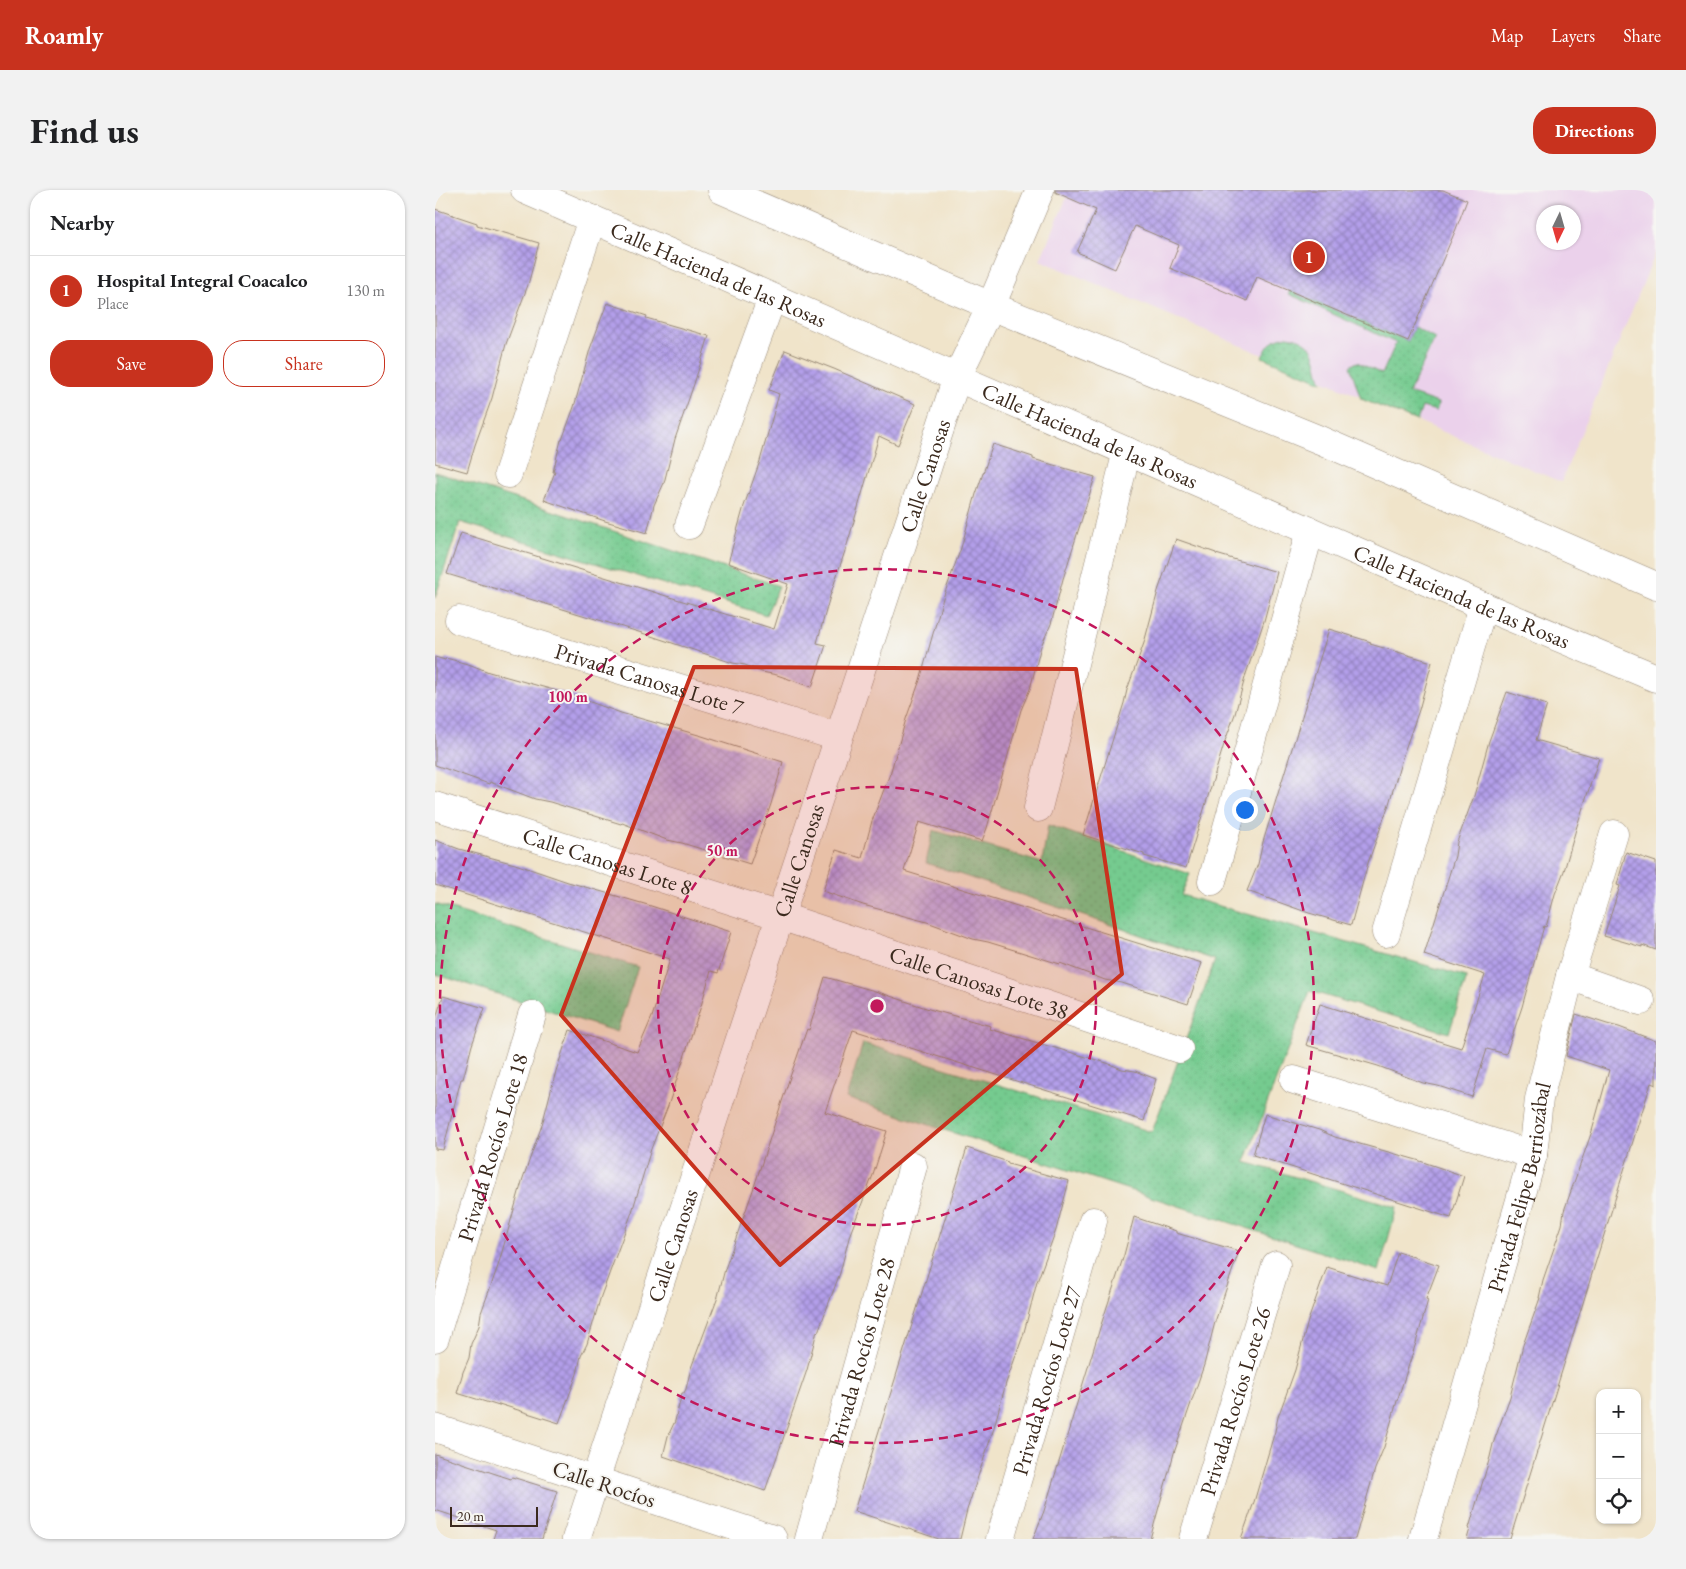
<!DOCTYPE html>
<html lang="en">
<head>
<meta charset="utf-8">
<style>
	body { margin:0; font-family:"EB Garamond",serif; background:#f2f2f2; color:#202124 }
	.controls { position:absolute; right:15px; bottom:15px; display:grid; overflow:hidden; border-radius:10px; box-shadow:0 1px 4px #0004 }
	.controls button { width:45px; height:45px; display:grid; place-items:center; padding:0; border:0; border-bottom:1px solid #e0e0e0; background:#fff; color:#202124; font:25px sans-serif }
	.compass { position:absolute; left:1101px; top:15px; width:45px; height:45px; border-radius:50%; background:#fff; box-shadow:0 1px 4px #0004; rotate:185deg }
	.scale { position:absolute; left:15px; bottom:12px; width:88px; box-sizing:border-box; padding-left:5px; border:2px solid #3b2a1e; border-top:0; font-size:14px; line-height:18px; white-space:nowrap; color:#3b2a1e; -webkit-text-stroke:4px #f6f6f2; paint-order:stroke }
	.you { position:absolute; left:809px; top:619px; width:18px; height:18px; margin:-12px; border:4px solid #fff; border-radius:50%; background:#1a73e8; box-shadow:0 0 0 8px #1a73e833 }
	.badge { display:grid; place-items:center; width:32px; height:32px; border-radius:50%; background:#c8321e; color:#fff; font-size:16px; font-weight:700 }
	.pin { position:absolute; translate:-50% -50%; border:2px solid #fff; box-shadow:0 1px 5px #0006 }
	.list { margin:0; padding:0; list-style:none }
	h2 { display:flex; justify-content:space-between; align-items:center; height:65px; margin:0; padding:0 20px; font-size:21px }
	h2 small { font-size:16px; font-weight:400; color:#757577 }
	.list li { display:grid; grid-template-columns:32px 1fr auto; gap:15px; align-items:center; box-sizing:border-box; height:70px; padding:0 20px; border-top:1px solid #e0e0e0 }
	.list b { display:block; font-size:19px; white-space:nowrap }
	.list p { margin:0; font-size:16px; white-space:nowrap; color:#757577 }
	.list em { font-size:16px; font-style:normal; color:#757577 }
	.actions { display:flex; gap:10px; padding:15px 20px }
	.actions a { flex:1; padding:11px 0; border:1px solid #c8321e; border-radius:20px; text-align:center; font-size:18px; color:#c8321e }
	.actions .main { background:#c8321e; color:#fff }
	.icon { flex:none; width:28px; height:28px; fill:none; stroke:currentColor; stroke-width:2; stroke-linecap:round; stroke-linejoin:round }
	.map { position:relative; flex:none; width:1221px; height:1349px; overflow:hidden; border-radius:20px }
	header { display:flex; align-items:center; gap:30px; box-sizing:border-box; height:70px; padding:0 25px; background:#c8321e; color:#fff }
	header strong { font-size:24px }
	nav { display:flex; gap:28px; margin-inline-start:auto; font-size:18px }
	.intro { display:flex; align-items:center; justify-content:space-between; box-sizing:border-box; height:120px; padding:0 30px }
	h1 { margin:0; font-size:35px }
	.button { padding:12px 22px; border-radius:20px; background:#c8321e; color:#fff; font-size:18px; font-weight:700 }
	main { display:flex; gap:30px; padding:0 30px }
	aside { flex:1; background:#fff; border-radius:20px; box-shadow:0 1px 4px #0004 }
	.map>svg:first-child { display:block }
	.built { fill:#ebd1eb; fill-rule:evenodd }
	.park { fill:url(#park-dots); stroke:#587a56 }
	.building { fill:url(#building-cross-hatch) }
	.lines { fill:none; stroke-linecap:round; stroke-linejoin:round }
	.street-casing { stroke:#968774; stroke-width:29 }
	.secondary-casing { stroke:#968774; stroke-width:29 }
	.street { stroke:#fff; stroke-width:28 }
	.secondary { stroke:#fff; stroke-width:28 }
	.marked { fill:#c8321e; fill-opacity:0.2; stroke:#c8321e; stroke-width:4; stroke-linejoin:round }
	.ring { fill:none; stroke:#c2185b; stroke-width:2.5; stroke-dasharray:9 6 }
	.labels { text-anchor:middle; dominant-baseline:central; stroke-width:4; stroke-linejoin:round; paint-order:stroke }
	.street-label { font-size:22px; fill:#3b2a1e; stroke:#f6f6f2 }
	.centre { fill:#c2185b; stroke:#f6f6f2; stroke-width:2.5 }
	.ring-label { font-size:15px; text-anchor:middle; font-weight:bold; fill:#c2185b; stroke:#f6f6f2; stroke-width:4; stroke-linejoin:round; paint-order:stroke }
</style>
</head>
<body>
<header>
<strong>Roamly</strong>
<nav><a>Map</a><a>Layers</a><a>Share</a></nav>
</header>
<div class="intro"><h1>Find us</h1><a class="button">Directions</a></div>
<main>
<aside>
<h2>Nearby<small></small></h2>
<ul class="list">
<li><span class="badge">1</span><div><b>Hospital Integral Coacalco</b><p>Place</p></div><em>130 m</em></li>
</ul>
<div class="actions"><a class="main">Save</a><a>Share</a></div>
</aside>
<div class="map">
<svg width="1221" height="1349" viewBox="0 0 1221 1349">
	<defs>
		<pattern id="park-dots" width="8" height="8" patternUnits="userSpaceOnUse" patternTransform="scale(1.25)"><rect width="8" height="8" fill="#75cb8f"/><path d="M2 2h.1M6 6h.1" fill="none" stroke="#66ae7b" stroke-width="1.8" stroke-linecap="round"/></pattern>
		<pattern id="building-cross-hatch" width="8" height="8" patternUnits="userSpaceOnUse" patternTransform="scale(1.25)"><rect width="8" height="8" fill="#b39fea"/><path d="M0 0l8 8M0 8l8-8" fill="none" stroke="#9382bd"/></pattern>
	</defs>
	<rect width="100%" height="100%" fill="#f6f6f2"/>
	<filter id="ink" filterUnits="userSpaceOnUse"><feTurbulence type="fractalNoise" baseFrequency=".02" numOctaves="2"/><feDisplacementMap in="SourceGraphic" scale="10" xChannelSelector="R" yChannelSelector="G"/><feConvolveMatrix kernelMatrix="1 2 1 2 8 2 1 2 1" color-interpolation-filters="sRGB"/></filter>
	<filter id="wash" filterUnits="userSpaceOnUse"><feTurbulence type="fractalNoise" baseFrequency=".0096" numOctaves="4" result="noise"/><feDisplacementMap in="SourceGraphic" scale="20" xChannelSelector="R" yChannelSelector="G"/><feGaussianBlur stdDeviation="1.12" result="paint"/><feColorMatrix in="noise" values="0 0 0 0 0 0 0 0 0 0 0 0 0 0 0 0 0 1.4 0 .05"/><feComposite in="paint" operator="in"/></filter>
	<g filter="url(#wash)">
		<rect width="100%" height="100%" fill="#f0e4ca"/>
		<path class="built" d="M 635,0 L 1221,0 L 1221,62 L 1126,292 L 605,70 ZM 1108,22 L 1138,22 L 1138,52 L 1108,52 Z"/>
		<g class="park">
			<path d="M 854,101 L 973,151 L 979,137 L 1000,148 L 974,203 L 1003,213 L 1001,221 L 987,217 L 982,231 L 926,209 L 915,176 L 922,172 L 947,184 L 961,153 L 854,104 Z"/>
			<path d="M 853,146 C 885,152 878,169 887,192 L 827,167 C 835,153 836,149 853,146 Z"/>
			<path d="M 0,282 L 34,293 L 344,396 L 331,425 L 25,332 L 0,408 Z"/>
			<path d="M 613,635 L 755,684 L 746,705 L 1032,787 L 1014,843 L 875,801 L 810,972 L 962,1017 L 944,1081 L 411,908 L 428,853 L 717,942 L 780,770 L 491,673 L 498,640 L 607,673 Z"/>
			<path d="M 0,714 L 203,777 L 182,842 L 0,784 Z"/>
		</g>
		<g id="blocks">
			<g class="building">
				<path d="M 620,0 L 1008,0 L 1032,10 L 1021,39 L 973,151 L 822,87 L 812,111 L 735,78 L 744,55 L 700,36 L 680,79 L 642,62 L 661,20 L 620,2 Z"/>
				<path d="M 0,19 L 42,33 L 42,35 L 104,53 L 93,95 L 71,154 L 57,208 L 40,255 L 32,282 L 0,273 Z"/>
				<path d="M 172,113 L 212,126 L 211,128 L 274,146 L 259,194 L 240,249 L 229,293 L 219,315 L 212,343 L 170,331 L 109,310 L 120,282 L 118,282 L 126,250 L 127,250 L 139,217 L 155,159 Z"/>
				<path d="M 350,160 L 399,179 L 480,214 L 463,255 L 444,246 L 412,355 L 395,406 L 382,453 L 391,455 L 377,497 L 342,485 L 327,482 L 310,475 L 298,473 L 207,443 L 12,384 L 26,343 L 339,439 L 353,394 L 293,373 L 309,316 L 325,271 L 344,204 L 334,200 Z"/>
				<path d="M 558,254 L 598,267 L 598,269 L 660,287 L 628,389 L 616,434 L 606,456 L 595,499 L 586,520 L 552,638 L 547,651 L 484,632 L 469,681 L 767,773 L 753,814 L 687,793 L 670,790 L 625,773 L 625,774 L 553,752 L 538,749 L 492,732 L 428,715 L 388,701 L 401,660 L 427,668 L 437,631 L 456,581 L 471,529 L 485,490 L 508,408 L 526,358 L 541,304 Z"/>
				<path d="M 741,349 L 781,363 L 781,364 L 842,382 L 829,431 L 811,484 L 800,524 L 790,551 L 751,678 L 709,666 L 709,664 L 648,645 L 689,513 L 692,500 L 709,453 L 723,401 Z"/>
				<path d="M 894,439 L 936,452 L 935,454 L 997,472 L 984,520 L 968,565 L 954,614 L 933,673 L 916,735 L 874,723 L 812,701 L 823,674 L 828,652 Z"/>
				<path d="M 0,467 L 10,470 L 11,468 L 36,475 L 54,482 L 133,504 L 186,523 L 267,546 L 348,572 L 336,614 L 315,674 L 247,653 L 232,650 L 187,633 L 186,634 L 115,612 L 100,609 L 55,592 L 54,594 L 0,575 Z"/>
				<path d="M 1072,502 L 1112,515 L 1101,550 L 1164,568 L 1141,639 L 1129,681 L 1120,704 L 1111,737 L 1109,736 L 1087,817 L 1071,864 L 1052,859 L 1037,907 L 1003,896 L 988,893 L 943,876 L 871,855 L 885,814 L 1026,858 L 1050,785 L 989,765 L 1020,666 L 1022,652 L 1039,606 L 1054,551 Z"/>
				<path d="M 0,650 L 24,659 L 80,674 L 133,692 L 213,715 L 296,742 L 283,783 L 276,781 L 266,816 L 233,916 L 216,959 L 197,1022 L 166,1106 L 152,1154 L 146,1166 L 142,1184 L 124,1233 L 64,1214 L 64,1216 L 22,1203 L 28,1182 L 34,1168 L 36,1154 L 44,1136 L 46,1123 L 63,1076 L 88,988 L 107,935 L 121,881 L 135,840 L 202,862 L 217,827 L 235,769 L 0,695 Z"/>
				<path d="M 1191,662 L 1221,672 L 1221,760 L 1207,755 L 1207,757 L 1169,746 L 1185,696 L 1182,695 Z"/>
				<path d="M 390,787 L 440,801 L 494,819 L 556,836 L 555,839 L 672,873 L 687,879 L 700,881 L 721,889 L 709,931 L 418,840 L 390,922 L 452,941 L 438,985 L 415,1044 L 405,1083 L 383,1142 L 382,1141 L 372,1180 L 330,1301 L 228,1266 L 233,1246 L 240,1231 L 247,1203 L 249,1203 L 251,1199 L 256,1178 L 283,1106 L 290,1079 L 317,1003 L 355,887 L 372,839 L 374,840 Z"/>
				<path d="M 8,806 L 50,818 L 37,855 L 28,889 L 26,889 L 8,960 L 0,959 L 0,831 Z"/>
				<path d="M 1141,824 L 1172,834 L 1184,837 L 1221,851 L 1221,895 L 1216,893 L 1075,1349 L 1032,1349 L 1035,1339 L 1034,1338 L 1055,1267 L 1058,1254 L 1075,1207 L 1088,1155 L 1105,1108 L 1104,1108 L 1108,1090 L 1127,1035 L 1129,1021 L 1157,941 L 1174,880 L 1131,866 Z"/>
				<path d="M 830,924 L 884,940 L 900,947 L 982,970 L 1029,986 L 1016,1028 L 818,965 Z"/>
				<path d="M 532,958 L 573,972 L 573,974 L 634,991 L 621,1040 L 602,1092 L 588,1146 L 571,1193 L 558,1241 L 532,1320 L 525,1349 L 504,1349 L 419,1321 Z"/>
				<path d="M 699,1027 L 741,1041 L 741,1043 L 804,1061 L 780,1132 L 769,1175 L 739,1263 L 715,1349 L 598,1349 L 609,1321 L 665,1138 L 689,1065 Z"/>
				<path d="M 963,1062 L 1004,1075 L 991,1109 L 993,1110 L 981,1153 L 962,1211 L 949,1257 L 940,1279 L 920,1349 L 806,1349 L 819,1312 L 840,1241 L 843,1227 L 860,1180 L 873,1131 L 892,1077 L 952,1096 Z"/>
				<path d="M 0,1264 L 76,1289 L 77,1287 L 122,1301 L 107,1349 L 58,1349 L 61,1340 L 0,1320 Z"/>
			</g>
		</g>
	</g>
	<g filter="url(#ink)">
		<use href="#blocks" fill-opacity="0" stroke="#968774" stroke-width="1"/>
		<g class="lines">
			<defs>
				<g id="street">
					<path id="s1" d="M 90,0 L 1048,416 L 1221,488"/>
					<path d="M 287,0 L 556,116 L 885,250 L 1221,396"/>
					<path d="M 73,284 L 157,29"/>
					<path d="M 254,335 L 337,108"/>
					<path id="s2" d="M 24,430 L 403,547"/>
					<path id="s3" d="M 0,616 L 345,726 L 744,859"/>
					<path d="M 603,618 L 692,261"/>
					<path d="M 777,691 L 875,341"/>
					<path d="M 951,743 L 1048,416"/>
					<path d="M 1135,786 L 1206,811"/>
					<path d="M 859,890 L 1098,965"/>
					<path id="s4" d="M 0,1148 L 97,825"/>
					<path d="M 159,1290 L 338,1349"/>
					<path id="s5" d="M 374,1349 L 478,976"/>
					<path id="s6" d="M 565,1349 L 658,1031"/>
					<path id="s7" d="M 758,1349 L 841,1075"/>
					<path id="s8" d="M 988,1349 L 1098,965 L 1104,909 L 1135,786 L 1179,644"/>
				</g>
				<g id="secondary">
					<path d="M 0,1238 L 159,1290"/>
					<path id="s9" d="M 141,1349 L 522,187 L 556,116 L 605,0"/>
				</g>
			</defs>
			<use href="#street" class="street-casing"/>
			<use href="#secondary" class="secondary-casing"/>
			<use href="#street" class="street"/>
			<use href="#secondary" class="secondary"/>
		</g>
	</g>
	<path class="marked" d="M 259,477 L 641,479 L 687,784 L 345,1075 L 126,825 Z"/>
	<g class="ring">
		<circle cx="442" cy="816" r="219"/>
		<circle cx="442" cy="816" r="437"/>
	</g>
	<g class="labels">
		<g class="street-label">
			<text stroke="none"><textPath href="#s1" startOffset="211">Calle Hacienda de las Rosas</textPath></text>
			<text stroke="none"><textPath href="#s1" startOffset="616">Calle Hacienda de las Rosas</textPath></text>
			<text stroke="none"><textPath href="#s9" startOffset="1119">Calle Canosas</textPath></text>
			<text stroke="none"><textPath href="#s1" startOffset="1021">Calle Hacienda de las Rosas</textPath></text>
			<text stroke="none"><textPath href="#s2" startOffset="199">Privada Canosas Lote 7</textPath></text>
			<text stroke="none"><textPath href="#s3" startOffset="181">Calle Canosas Lote 8</textPath></text>
			<text stroke="none"><textPath href="#s9" startOffset="714">Calle Canosas</textPath></text>
			<text stroke="none"><textPath href="#s3" startOffset="572">Calle Canosas Lote 38</textPath></text>
			<text stroke="none"><textPath href="#s4" startOffset="199">Privada Rocíos Lote 18</textPath></text>
			<text stroke="none"><textPath href="#s8" startOffset="365">Privada Felipe Berriozábal</textPath></text>
			<text stroke="none"><textPath href="#s9" startOffset="309">Calle Canosas</textPath></text>
			<text stroke="none"><textPath href="#s5" startOffset="194">Privada Rocíos Lote 28</textPath></text>
			<text stroke="none"><textPath href="#s6" startOffset="165">Privada Rocíos Lote 27</textPath></text>
			<text stroke="none"><textPath href="#s7" startOffset="144">Privada Rocíos Lote 26</textPath></text>
			<text transform="translate(169 1294) rotate(18)">Calle Rocíos</text>
		</g>
	</g>
	<circle cx="442" cy="816" r="8" class="centre"/>
	<g class="ring-label">
		<text x="133" y="512">100 m</text>
		<text x="287" y="666">50 m</text>
	</g>
</svg>
<div class="controls">
<button>+</button>
<button>−</button>
<button><svg class="icon" aria-label="locate" viewBox="0 0 24 24"><circle cx="12" cy="12" r="6"/><path d="M12 2v4M12 18v4M2 12h4M18 12h4"/></svg></button>
</div>
<svg class="compass" viewBox="-18 -18 36 36"><path d="M0-13l5 13h-10z" fill="#e53935"/><path d="M0 13l5-13h-10z" fill="#757577"/></svg>
<div class="scale">20 m</div>
<div class="you"></div>
<div class="pin badge" style="left:874px;top:67px">1</div>
</div>
</main>
</body>
</html>
